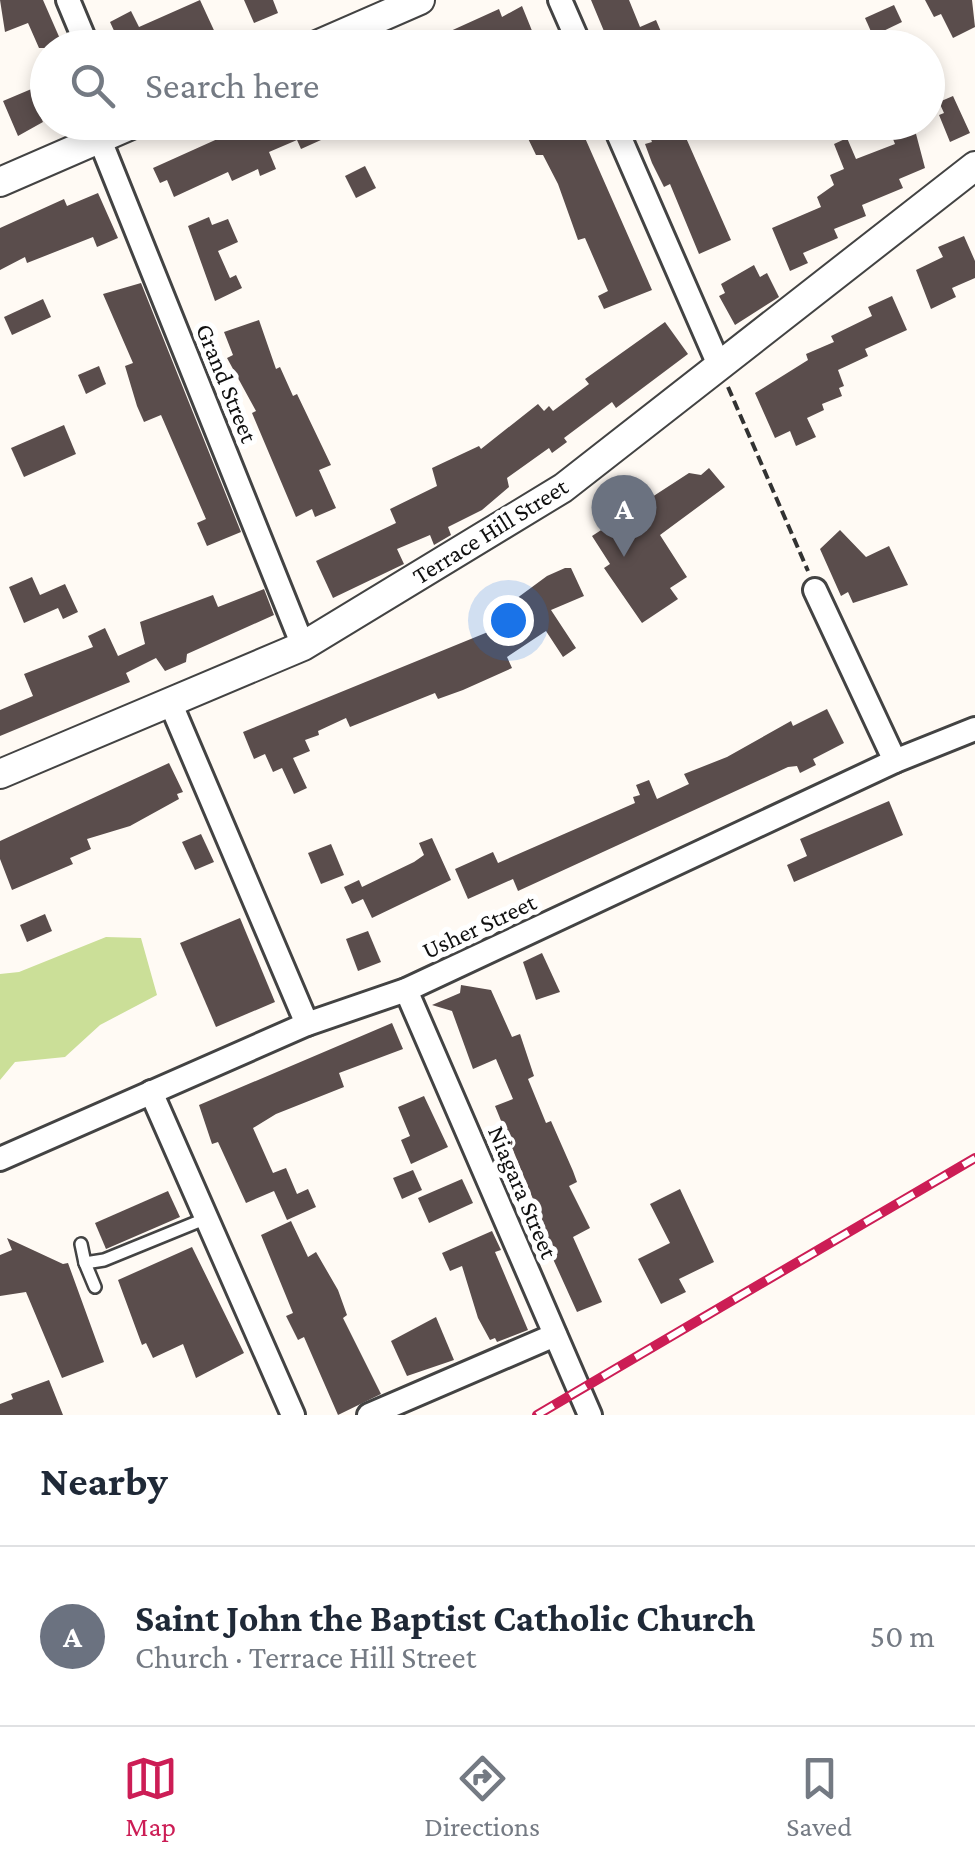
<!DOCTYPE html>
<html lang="en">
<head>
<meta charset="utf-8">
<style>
	body { margin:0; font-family:"Crimson Pro",serif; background:#f2f2f3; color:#1f2937 }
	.you { position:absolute; left:508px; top:620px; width:35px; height:35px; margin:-25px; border:8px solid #fff; border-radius:50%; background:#1a73e8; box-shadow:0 0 0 15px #1a73e833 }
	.badge { display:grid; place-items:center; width:65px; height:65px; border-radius:50%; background:#cc1d55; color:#fff; font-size:32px; font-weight:700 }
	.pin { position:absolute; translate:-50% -82px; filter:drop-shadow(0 2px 5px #0008) }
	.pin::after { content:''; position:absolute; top:52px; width:35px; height:30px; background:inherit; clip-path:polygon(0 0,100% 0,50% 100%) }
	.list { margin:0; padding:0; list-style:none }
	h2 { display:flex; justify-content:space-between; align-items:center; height:130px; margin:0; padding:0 40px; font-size:42px }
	h2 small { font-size:32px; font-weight:400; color:#747a83 }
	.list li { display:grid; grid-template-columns:65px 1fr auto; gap:30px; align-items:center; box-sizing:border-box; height:180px; padding:0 40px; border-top:2px solid #e0e1e3 }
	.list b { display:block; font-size:38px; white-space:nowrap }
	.list p { margin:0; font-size:32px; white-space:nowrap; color:#747a83 }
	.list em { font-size:32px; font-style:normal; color:#747a83 }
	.icon { flex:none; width:55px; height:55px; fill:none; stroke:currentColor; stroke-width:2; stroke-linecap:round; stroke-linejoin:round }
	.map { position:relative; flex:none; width:975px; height:1415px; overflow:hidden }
	.search { position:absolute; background:#fff; box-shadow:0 5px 15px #0003; left:30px; right:30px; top:30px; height:110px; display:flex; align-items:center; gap:25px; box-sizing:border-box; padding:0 35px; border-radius:55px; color:#747a83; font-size:38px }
	.sheet { height:310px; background:#fff }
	nav { display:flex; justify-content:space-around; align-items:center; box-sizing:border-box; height:140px; border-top:2px solid #e0e1e3; background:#fff; font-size:28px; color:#747a83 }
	nav a { display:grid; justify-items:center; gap:5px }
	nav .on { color:#cc1d55 }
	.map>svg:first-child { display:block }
	.forest { fill:#cbdf98 }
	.building { fill:#5a4d4c }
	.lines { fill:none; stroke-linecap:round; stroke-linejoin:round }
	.service-casing { stroke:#434343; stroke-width:16 }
	.minor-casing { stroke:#434343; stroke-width:28 }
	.tertiary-casing { stroke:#434343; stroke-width:32 }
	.path { stroke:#323232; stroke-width:4; stroke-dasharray:10 5; stroke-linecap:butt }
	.service { stroke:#fff; stroke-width:11 }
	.minor { stroke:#fff; stroke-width:22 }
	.tertiary { stroke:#fff; stroke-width:28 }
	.rail-casing { stroke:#cc1d55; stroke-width:10 }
	.rail { stroke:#fff; stroke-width:6; stroke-dasharray:19; stroke-linecap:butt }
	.labels { text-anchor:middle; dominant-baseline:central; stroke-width:10; stroke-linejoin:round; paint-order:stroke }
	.street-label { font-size:25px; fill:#101010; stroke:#fff }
</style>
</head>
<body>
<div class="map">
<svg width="975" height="1415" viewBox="0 0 975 1415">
	<rect width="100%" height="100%" fill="#fffaf4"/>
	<path class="forest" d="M 106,937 L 141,938 L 157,995 L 100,1025 L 65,1057 L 15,1062 L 0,1080 L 0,974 L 19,972 Z"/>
	<g class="building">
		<path d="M 0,0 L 43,0 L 64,48 L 39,48 L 28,23 L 5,32 Z"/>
		<path d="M 200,0 L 218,39 L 199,48 L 122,48 L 110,22 L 131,11 L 139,27 Z"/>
		<path d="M 244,0 L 273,0 L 278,13 L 254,23 Z"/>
		<path d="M 591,0 L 629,0 L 640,27 L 656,20 L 662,34 L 636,48 L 611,48 Z"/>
		<path d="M 925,0 L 972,0 L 975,27 L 953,38 L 941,14 L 934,17 Z"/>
		<path d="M 894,5 L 902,22 L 873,36 L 865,18 Z"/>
		<path d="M 522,6 L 539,48 L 413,48 L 499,9 L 502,17 Z"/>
		<path d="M 48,82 L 48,104 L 37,109 L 43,122 L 18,136 L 3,101 Z"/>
		<path d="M 953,96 L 970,133 L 950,142 L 939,115 L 944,113 L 939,102 Z"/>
		<path d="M 264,122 L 361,122 L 301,149 L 297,140 L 269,152 L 276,169 L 260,176 L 258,169 L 232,181 L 228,172 L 174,197 L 167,180 L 160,183 L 153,168 L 233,132 L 234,135 Z"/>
		<path d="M 520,122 L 578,122 L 652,290 L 604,309 L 598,296 L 608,291 L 585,238 L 578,240 L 558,184 L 543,155 L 536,155 Z"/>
		<path d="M 644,122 L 679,122 L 731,240 L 699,254 L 670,184 L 664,187 L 652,163 L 645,144 L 652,142 Z"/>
		<path d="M 915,130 L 925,168 L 899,179 L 903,188 L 862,205 L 866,216 L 834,229 L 838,238 L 803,253 L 808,263 L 790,271 L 772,228 L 821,207 L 817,197 L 834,185 L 830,175 L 844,169 L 834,144 L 847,138 L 856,159 L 895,144 L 893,139 Z"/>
		<path d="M 365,166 L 376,188 L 356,198 L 345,176 Z"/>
		<path d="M 98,193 L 118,238 L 97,247 L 93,237 L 27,263 L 25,257 L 0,270 L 0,228 L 64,199 L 67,206 Z"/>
		<path d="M 209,217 L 212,225 L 228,219 L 238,242 L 218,251 L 230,278 L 236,275 L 242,288 L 215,301 L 188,226 Z"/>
		<path d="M 964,236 L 975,261 L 975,278 L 952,288 L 956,297 L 931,309 L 916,270 L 943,257 L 938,247 Z"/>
		<path d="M 754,265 L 760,277 L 767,273 L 779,297 L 735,325 L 719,296 L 725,293 L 721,284 Z"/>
		<path d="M 141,283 L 241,532 L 207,546 L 197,523 L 206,519 L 161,415 L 144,422 L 137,406 L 125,366 L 133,363 L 103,294 Z"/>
		<path d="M 892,296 L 907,330 L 865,349 L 868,356 L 838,370 L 844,386 L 839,388 L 842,396 L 822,404 L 824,410 L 807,418 L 816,437 L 796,446 L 790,431 L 775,438 L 755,393 L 808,360 L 806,354 L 834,342 L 831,336 L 872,316 L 868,307 Z"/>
		<path d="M 43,299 L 51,317 L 12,335 L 4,317 Z"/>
		<path d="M 259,320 L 276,369 L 280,367 L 293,396 L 297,394 L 331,465 L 319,470 L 336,508 L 315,517 L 312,509 L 296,517 L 252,413 L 256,411 L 227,358 L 233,355 L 224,332 Z"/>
		<path d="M 665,322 L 688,354 L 616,408 L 612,402 L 564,438 L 567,442 L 552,453 L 549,448 L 507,478 L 509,487 L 482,510 L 448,527 L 451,535 L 434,545 L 430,535 L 397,549 L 404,564 L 333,598 L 316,561 L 396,523 L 390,509 L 437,486 L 432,468 L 479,446 L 481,449 L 538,404 L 544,411 L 549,406 L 553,411 L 589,384 L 585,379 Z"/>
		<path d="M 99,366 L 106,384 L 86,394 L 78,375 Z"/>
		<path d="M 64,425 L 76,454 L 24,477 L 11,448 Z"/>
		<path d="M 709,468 L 725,487 L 660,535 L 687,577 L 670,588 L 678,599 L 642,623 L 604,568 L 610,564 L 592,536 L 689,473 L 701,475 Z"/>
		<path d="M 840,530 L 866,557 L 889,546 L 908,585 L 853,603 L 848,592 L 841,596 L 820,549 Z"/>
		<path d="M 565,568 L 571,568 L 584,596 L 551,610 L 576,648 L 563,657 L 546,631 L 507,657 L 512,668 L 463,690 L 438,699 L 435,693 L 350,727 L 346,718 L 318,731 L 319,735 L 305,740 L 310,751 L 293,758 L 307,788 L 294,794 L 282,768 L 273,772 L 265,754 L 254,759 L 243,732 L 510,623 L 501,610 L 547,576 Z"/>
		<path d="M 32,577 L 40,595 L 65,584 L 78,612 L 63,619 L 58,608 L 24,623 L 9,587 Z"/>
		<path d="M 264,589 L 274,615 L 187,654 L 186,662 L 165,671 L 156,658 L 126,673 L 130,682 L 0,736 L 0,710 L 33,696 L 24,674 L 93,647 L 88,636 L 105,628 L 118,656 L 145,644 L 140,622 L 213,595 L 218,607 Z"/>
		<path d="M 827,709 L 844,743 L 813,759 L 816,765 L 800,773 L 797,766 L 788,767 L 518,891 L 513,879 L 468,899 L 455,869 L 493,852 L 498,863 L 635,803 L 633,797 L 640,795 L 636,785 L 649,780 L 657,799 L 689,784 L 684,774 L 727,757 L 791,721 L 793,726 Z"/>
		<path d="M 169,763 L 183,792 L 177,794 L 179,799 L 130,826 L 87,839 L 91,849 L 70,858 L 73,864 L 12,890 L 0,859 L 0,841 Z"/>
		<path d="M 889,801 L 903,835 L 794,882 L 787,865 L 807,856 L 800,839 Z"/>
		<path d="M 201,834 L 214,862 L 195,870 L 182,842 Z"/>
		<path d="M 432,838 L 451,880 L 372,918 L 363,899 L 352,904 L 344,887 L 359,880 L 362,887 L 414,862 L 424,855 L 419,843 Z"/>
		<path d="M 331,844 L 344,875 L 321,884 L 308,853 Z"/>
		<path d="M 45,914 L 52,931 L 27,942 L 20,925 Z"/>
		<path d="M 240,918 L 275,1002 L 216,1027 L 180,943 Z"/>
		<path d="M 368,931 L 381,962 L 358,971 L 346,939 Z"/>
		<path d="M 542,953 L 560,992 L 536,1000 L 523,962 Z"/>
		<path d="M 461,985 L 491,990 L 512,1037 L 520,1034 L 534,1076 L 528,1079 L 546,1123 L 551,1121 L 573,1171 L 577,1182 L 569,1186 L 590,1228 L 573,1237 L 602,1302 L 577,1312 L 539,1228 L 544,1226 L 495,1106 L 513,1099 L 496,1059 L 473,1069 L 452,1011 L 432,1005 L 460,993 Z"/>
		<path d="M 392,1023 L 403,1049 L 339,1073 L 344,1087 L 276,1114 L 253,1128 L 273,1173 L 286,1168 L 297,1194 L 308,1189 L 316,1207 L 287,1220 L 274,1191 L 246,1203 L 218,1142 L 212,1144 L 199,1105 Z"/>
		<path d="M 424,1096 L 448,1147 L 411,1164 L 401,1140 L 410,1136 L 398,1107 Z"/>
		<path d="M 413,1170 L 422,1190 L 402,1199 L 393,1178 Z"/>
		<path d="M 462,1179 L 473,1203 L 429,1223 L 418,1198 Z"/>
		<path d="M 680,1189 L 714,1262 L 679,1279 L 686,1292 L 661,1304 L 638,1259 L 670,1243 L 650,1204 Z"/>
		<path d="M 168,1191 L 180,1217 L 106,1249 L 95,1223 Z"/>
		<path d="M 291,1221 L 308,1257 L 316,1252 L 338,1290 L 347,1315 L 343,1318 L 381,1394 L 338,1415 L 304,1337 L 298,1340 L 286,1316 L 293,1313 L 261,1235 Z"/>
		<path d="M 492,1231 L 501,1250 L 495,1252 L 528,1330 L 497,1342 L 495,1338 L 490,1340 L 478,1318 L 462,1266 L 450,1271 L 442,1253 Z"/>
		<path d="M 7,1238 L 63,1264 L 68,1263 L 104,1362 L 62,1378 L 26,1292 L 0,1296 L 0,1255 L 12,1250 Z"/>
		<path d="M 192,1247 L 244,1353 L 196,1378 L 183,1344 L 153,1358 L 146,1343 L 142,1345 L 118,1280 Z"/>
		<path d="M 436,1317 L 454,1360 L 407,1376 L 391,1341 Z"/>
		<path d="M 49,1380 L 63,1415 L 0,1415 L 0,1404 L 13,1399 L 11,1394 Z"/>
	</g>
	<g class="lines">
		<defs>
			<g id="service">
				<path d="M 81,1244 L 85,1263 L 104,1260 L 207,1218"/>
				<path d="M 85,1263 L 95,1287"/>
			</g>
			<g id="minor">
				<path d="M 68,0 L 88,48"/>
				<path d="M 560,0 L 581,48"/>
				<path d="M 613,122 L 719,365"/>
				<path d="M 100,140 L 303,646"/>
				<path d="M 815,590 L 895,761"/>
				<path d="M 170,702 L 307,1024"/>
				<path d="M 406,990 L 590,1415"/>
				<path d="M 151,1092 L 293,1415"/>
				<path d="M 0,1159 L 307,1024 L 406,990 L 895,761 L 975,729"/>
				<path d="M 369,1415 L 555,1335"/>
			</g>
			<g id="tertiary">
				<path d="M 310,48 L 420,0"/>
				<path d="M 0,182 L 138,122"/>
				<path d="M 0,774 L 303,646 L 563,488 L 975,166"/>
			</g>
		</defs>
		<use href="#service" class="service-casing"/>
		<use href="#minor" class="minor-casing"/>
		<use href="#tertiary" class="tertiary-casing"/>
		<path class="path" d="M 728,387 L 808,571"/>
		<use href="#service" class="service"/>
		<use href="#minor" class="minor"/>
		<use href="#tertiary" class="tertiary"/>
		<defs>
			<path id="rail" d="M 537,1415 L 975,1158"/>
		</defs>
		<use href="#rail" class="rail-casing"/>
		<use href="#rail" class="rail"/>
	</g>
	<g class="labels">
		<g class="street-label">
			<text transform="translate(227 383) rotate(68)">Grand Street</text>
			<text transform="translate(490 531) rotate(-32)">Terrace Hill Street</text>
			<text transform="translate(479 926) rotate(-25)">Usher Street</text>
			<text transform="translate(523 1192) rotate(67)">Niagara Street</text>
		</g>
	</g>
</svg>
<div class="you"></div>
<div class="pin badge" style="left:624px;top:557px;background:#6b7280">A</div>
<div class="search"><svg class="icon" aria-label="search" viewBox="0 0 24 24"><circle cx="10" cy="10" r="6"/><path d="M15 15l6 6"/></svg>Search here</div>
</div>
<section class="sheet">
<h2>Nearby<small></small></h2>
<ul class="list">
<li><span class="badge" style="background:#6b7280">A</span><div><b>Saint John the Baptist Catholic Church</b><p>Church · Terrace Hill Street</p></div><em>50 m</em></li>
</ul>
</section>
<nav>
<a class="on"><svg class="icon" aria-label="map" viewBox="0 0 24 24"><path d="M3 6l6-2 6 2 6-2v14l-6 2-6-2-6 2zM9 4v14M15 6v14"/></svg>Map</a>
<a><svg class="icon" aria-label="directions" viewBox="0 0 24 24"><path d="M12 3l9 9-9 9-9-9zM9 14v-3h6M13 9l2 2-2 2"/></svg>Directions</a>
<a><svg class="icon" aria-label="saved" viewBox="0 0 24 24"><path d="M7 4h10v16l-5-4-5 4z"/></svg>Saved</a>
</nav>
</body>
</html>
